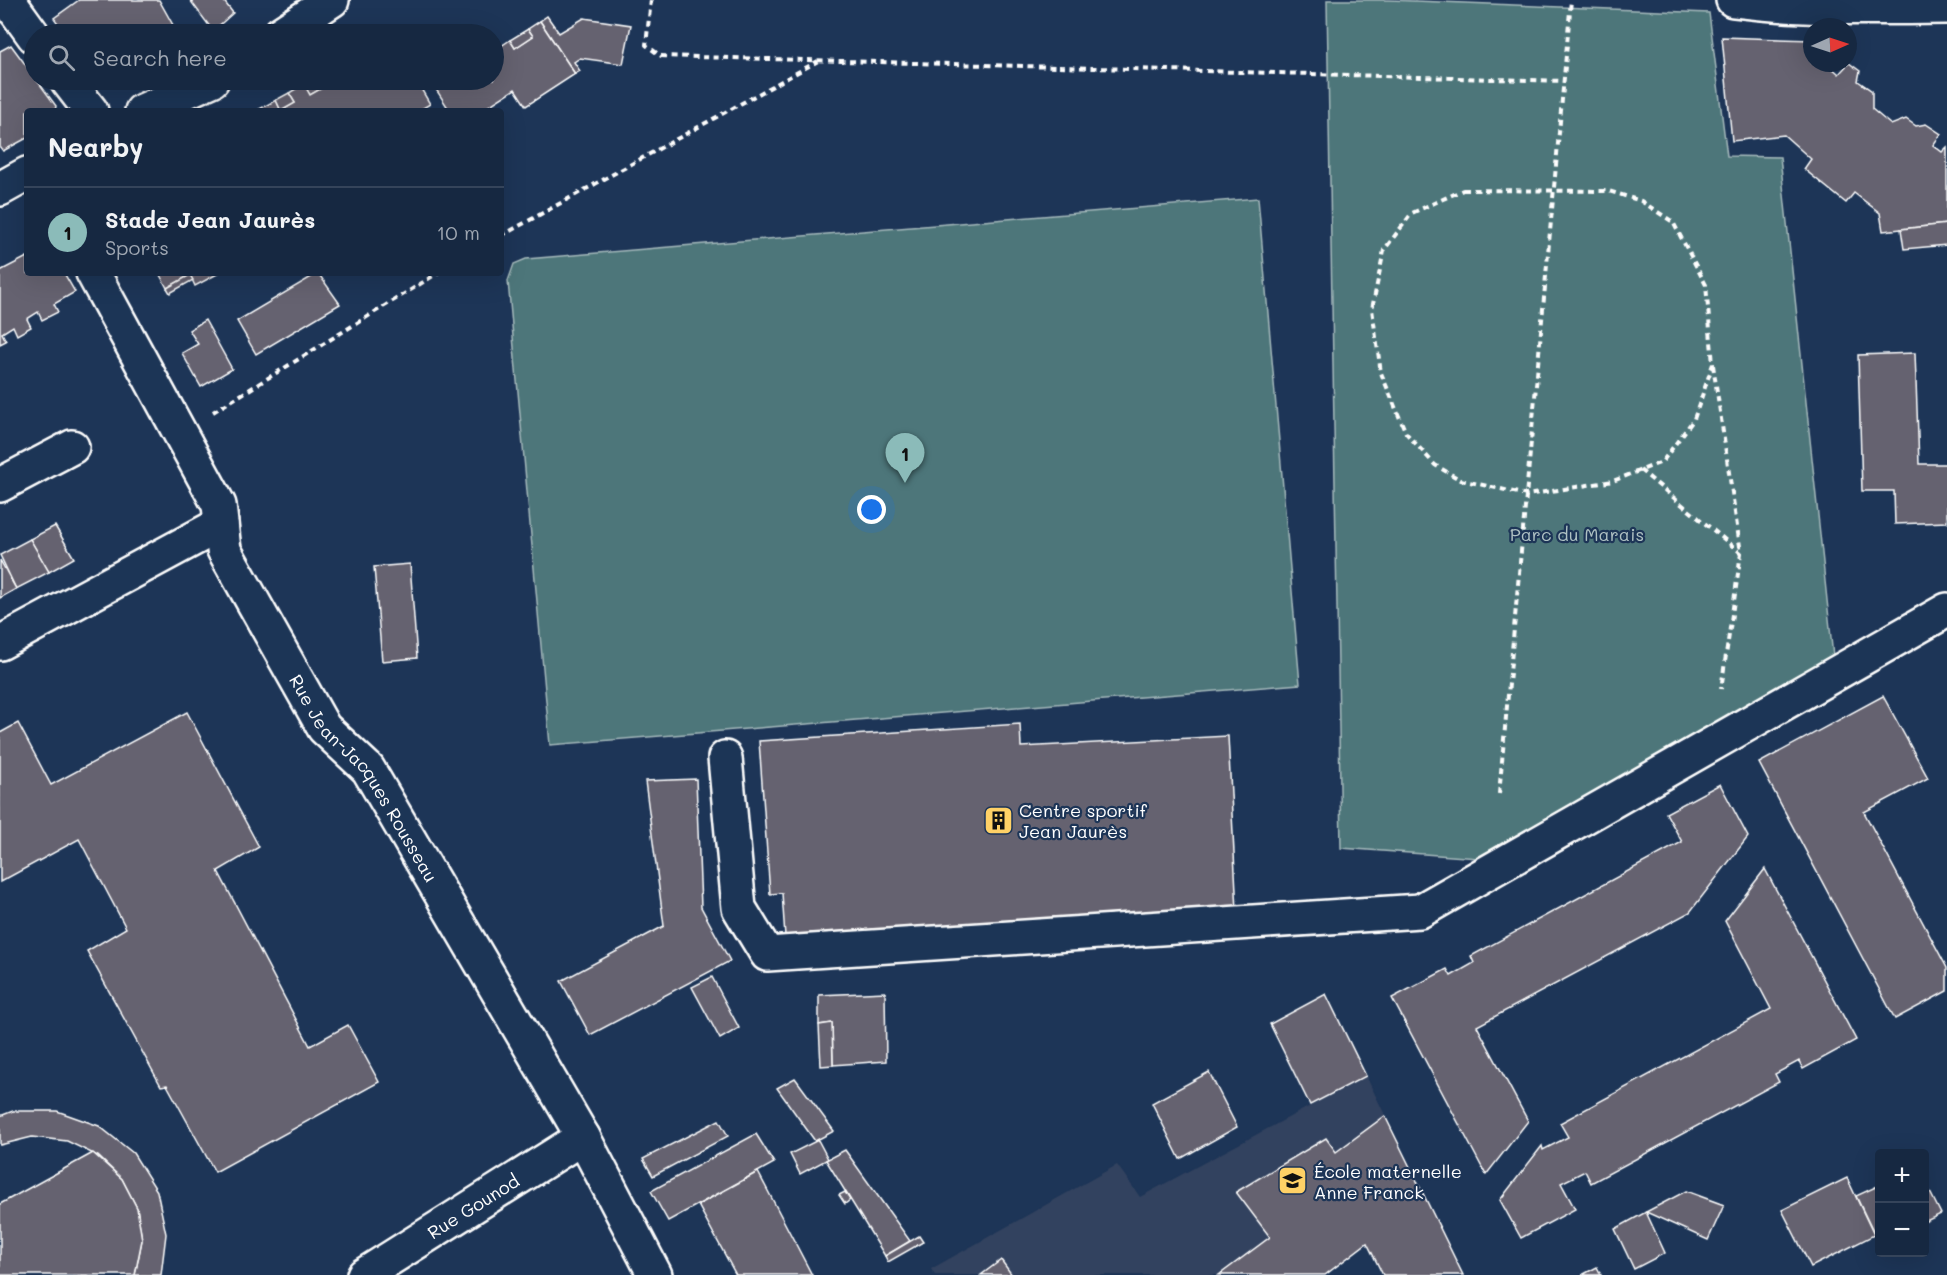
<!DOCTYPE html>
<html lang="en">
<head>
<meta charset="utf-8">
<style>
	body { margin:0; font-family:Mali,sans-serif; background:#1f3048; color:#f1f3f6 }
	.controls { position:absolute; right:18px; bottom:18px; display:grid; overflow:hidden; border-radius:6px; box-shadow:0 6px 24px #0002 }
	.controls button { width:54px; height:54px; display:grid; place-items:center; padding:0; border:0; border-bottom:2px solid #35445a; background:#162841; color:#f1f3f6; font:30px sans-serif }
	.compass { position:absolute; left:1803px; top:18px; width:54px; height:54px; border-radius:50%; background:#162841; box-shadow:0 6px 24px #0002; rotate:87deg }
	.you { position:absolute; left:872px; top:510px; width:21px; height:21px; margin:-15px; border:4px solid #fff; border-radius:50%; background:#1a73e8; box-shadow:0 0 0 9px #1a73e833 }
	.badge { display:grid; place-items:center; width:39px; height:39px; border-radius:50%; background:#8bbbb9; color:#111; font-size:20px; font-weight:700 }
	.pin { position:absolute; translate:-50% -50px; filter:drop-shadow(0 2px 3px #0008) }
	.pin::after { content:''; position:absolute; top:32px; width:21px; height:18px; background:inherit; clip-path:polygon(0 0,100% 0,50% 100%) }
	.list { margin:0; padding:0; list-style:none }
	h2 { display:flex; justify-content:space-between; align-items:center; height:78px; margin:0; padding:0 24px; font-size:26px }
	h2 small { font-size:20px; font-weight:400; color:#9ea6b1 }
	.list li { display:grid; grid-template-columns:39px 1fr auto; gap:18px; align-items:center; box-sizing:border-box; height:90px; padding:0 24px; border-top:2px solid #35445a }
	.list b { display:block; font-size:22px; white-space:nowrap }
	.list p { margin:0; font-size:20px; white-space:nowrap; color:#9ea6b1 }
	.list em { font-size:20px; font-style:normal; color:#9ea6b1 }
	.icon { flex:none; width:33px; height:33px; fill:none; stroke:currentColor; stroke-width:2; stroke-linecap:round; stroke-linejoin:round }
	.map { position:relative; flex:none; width:1947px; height:1275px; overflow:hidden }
	.search { position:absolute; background:#162841; box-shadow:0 6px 24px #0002; left:24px; top:24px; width:480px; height:66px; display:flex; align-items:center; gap:15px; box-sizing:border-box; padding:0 21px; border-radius:33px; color:#9ea6b1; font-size:22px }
	.panel { position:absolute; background:#162841; box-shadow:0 6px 24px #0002; left:24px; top:108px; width:480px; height:168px; border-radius:6px }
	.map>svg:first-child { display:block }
	.built { fill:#33425e }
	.green { fill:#4d767a; stroke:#a6babc; stroke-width:1.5 }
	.building { fill:#656270; stroke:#fff; stroke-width:1.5 }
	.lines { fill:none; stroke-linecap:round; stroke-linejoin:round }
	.minor-casing { stroke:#fff; stroke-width:38 }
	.path { stroke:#fff; stroke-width:4; stroke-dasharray:6 4.5; stroke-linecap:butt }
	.minor { stroke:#1d3557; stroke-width:33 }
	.labels { text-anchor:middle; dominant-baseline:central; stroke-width:4.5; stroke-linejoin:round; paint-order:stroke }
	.park-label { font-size:18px; fill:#afc1c3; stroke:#1d3557 }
	.street-label { font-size:18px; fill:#fff; stroke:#1d3557 }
	.poi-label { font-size:18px; fill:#fff; stroke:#1d3557; text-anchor:start }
</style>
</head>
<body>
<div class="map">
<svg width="1947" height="1275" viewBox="0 0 1947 1275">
	<rect width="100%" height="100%" fill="#1d3557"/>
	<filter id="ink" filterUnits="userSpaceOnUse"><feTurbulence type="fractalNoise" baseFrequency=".0167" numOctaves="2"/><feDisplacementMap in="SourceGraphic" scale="12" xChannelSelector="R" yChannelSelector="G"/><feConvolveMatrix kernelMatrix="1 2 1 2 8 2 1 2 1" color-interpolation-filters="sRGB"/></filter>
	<g filter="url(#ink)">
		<path class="built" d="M 1366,1076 L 1463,1275 L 1367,1243 L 1325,1275 L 935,1275 L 931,1269 L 1117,1165 L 1140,1197 Z"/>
		<g class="green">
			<path d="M 1327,0 L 1390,0 L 1709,13 L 1727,156 L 1780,157 L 1834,666 L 1493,859 L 1341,848 Z"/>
			<path d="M 1258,198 L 1300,684 L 550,745 L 508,281 L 514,264 L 526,259 Z"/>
		</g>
		<g class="building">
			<path d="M 79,0 L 159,0 L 178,34 L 66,34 L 54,18 Z"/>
			<path d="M 190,0 L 223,0 L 233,13 L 213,31 Z"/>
			<path d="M 547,16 L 559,33 L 584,18 L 631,25 L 623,64 L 580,58 L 574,62 L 580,71 L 575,74 L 540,21 Z"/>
			<path d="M 540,21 L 575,74 L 526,106 L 515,89 L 481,111 L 450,111 L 430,80 L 494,80 L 494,51 L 510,40 L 515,48 L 533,36 L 528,29 Z"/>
			<path d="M 528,29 L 533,36 L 515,48 L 510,40 Z"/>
			<path d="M 1722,37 L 1812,40 L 1812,63 L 1832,63 L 1830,66 L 1839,74 L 1849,63 L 1860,71 L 1858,81 L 1872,91 L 1872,109 L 1891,125 L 1906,119 L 1916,126 L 1926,124 L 1941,134 L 1933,145 L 1942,152 L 1947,147 L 1947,224 L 1883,231 L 1880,213 L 1854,193 L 1846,203 L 1804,169 L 1811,159 L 1784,135 L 1732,141 Z"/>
			<path d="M 11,45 L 56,106 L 55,111 L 27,111 L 27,138 L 3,151 L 0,147 L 0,51 Z"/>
			<path d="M 99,80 L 135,80 L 121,87 Z"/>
			<path d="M 312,80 L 320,80 L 324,87 L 310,95 L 304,84 Z"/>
			<path d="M 320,80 L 416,80 L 430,104 L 418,111 L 256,111 L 276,100 L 281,111 L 295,103 L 289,93 L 304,84 L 310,95 L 324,87 Z"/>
			<path d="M 289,93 L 295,103 L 281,111 L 276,100 Z"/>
			<path d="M 1947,224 L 1947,245 L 1904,249 L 1901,229 Z"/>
			<path d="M 27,257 L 27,273 L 64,273 L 75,292 L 54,304 L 58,312 L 42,320 L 38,312 L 27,319 L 31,327 L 17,335 L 13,326 L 2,333 L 6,341 L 0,344 L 0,271 Z"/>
			<path d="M 159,273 L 219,273 L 195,286 L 190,275 L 167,288 Z"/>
			<path d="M 318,273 L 340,304 L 256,354 L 237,321 Z"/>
			<path d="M 190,275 L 193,280 L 170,293 L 167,288 Z"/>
			<path d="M 205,320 L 232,369 L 201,387 L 182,353 L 198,344 L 189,330 Z"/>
			<path d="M 1915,353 L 1919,464 L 1947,464 L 1947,522 L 1895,524 L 1894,491 L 1862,491 L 1858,355 Z"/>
			<path d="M 55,526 L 74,558 L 49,572 L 30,539 Z"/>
			<path d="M 30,539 L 49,572 L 16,589 L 0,555 Z"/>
			<path d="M 0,560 L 16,589 L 0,598 Z"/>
			<path d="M 410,564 L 417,658 L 382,661 L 374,567 Z"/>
			<path d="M 1883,696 L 1928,778 L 1864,812 L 1947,968 L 1947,991 L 1895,1019 L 1759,763 Z"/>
			<path d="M 187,712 L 259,847 L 218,871 L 310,1046 L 348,1025 L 379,1082 L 215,1172 L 167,1085 L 161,1086 L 87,951 L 126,928 L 79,839 L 0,882 L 0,733 L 18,723 L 51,785 Z"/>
			<path d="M 1020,724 L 1021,747 L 1228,736 L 1237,911 L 785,936 L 782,893 L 770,894 L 759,741 Z"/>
			<path d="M 696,779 L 701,907 L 730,961 L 590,1035 L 561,981 L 664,926 L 645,781 Z"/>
			<path d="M 1720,784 L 1748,837 L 1690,912 L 1477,1026 L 1528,1121 L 1486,1175 L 1392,998 L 1447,969 L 1451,976 L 1474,963 L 1471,956 L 1682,842 L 1666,813 Z"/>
			<path d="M 1765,869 L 1856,1040 L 1803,1069 L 1799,1061 L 1775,1074 L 1779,1082 L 1591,1183 L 1585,1171 L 1561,1183 L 1575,1209 L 1521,1238 L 1500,1200 L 1542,1146 L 1543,1150 L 1568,1137 L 1560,1123 L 1771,1009 L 1725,921 Z"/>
			<path d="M 712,977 L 739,1028 L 720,1039 L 692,987 Z"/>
			<path d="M 885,992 L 886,1061 L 833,1065 L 832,1023 L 819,1025 L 819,995 Z"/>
			<path d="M 1326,994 L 1366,1076 L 1310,1105 L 1270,1024 Z"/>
			<path d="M 832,1023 L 833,1065 L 821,1066 L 819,1025 Z"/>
			<path d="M 1209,1072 L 1237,1127 L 1180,1159 L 1152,1103 Z"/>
			<path d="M 795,1078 L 834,1131 L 815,1141 L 777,1088 Z"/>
			<path d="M 13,1111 L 57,1111 L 99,1126 L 133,1153 L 157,1191 L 166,1234 L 161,1275 L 135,1275 L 142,1240 L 137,1208 L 122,1179 L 98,1156 L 67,1141 L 32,1137 L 0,1145 L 0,1116 Z"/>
			<path d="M 1385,1116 L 1463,1275 L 1383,1275 L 1367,1243 L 1325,1275 L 1219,1275 L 1270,1237 L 1236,1192 L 1326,1138 L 1336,1152 Z"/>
			<path d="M 719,1120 L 728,1136 L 653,1176 L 643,1159 Z"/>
			<path d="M 756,1134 L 774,1163 L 668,1221 L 651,1191 Z"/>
			<path d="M 818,1140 L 828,1159 L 800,1174 L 790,1154 Z"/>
			<path d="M 845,1150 L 910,1241 L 885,1256 L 826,1160 Z"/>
			<path d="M 93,1153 L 122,1179 L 137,1208 L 142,1240 L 135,1275 L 0,1275 L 0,1204 Z"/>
			<path d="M 758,1172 L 812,1275 L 736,1275 L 698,1205 Z"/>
			<path d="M 1847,1178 L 1874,1235 L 1811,1267 L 1782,1210 Z"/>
			<path d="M 1924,1180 L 1941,1214 L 1924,1222 Z"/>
			<path d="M 1880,1185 L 1880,1246 L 1856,1196 Z"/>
			<path d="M 1686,1191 L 1724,1205 L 1708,1240 L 1646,1212 Z"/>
			<path d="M 845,1192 L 850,1200 L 845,1204 L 839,1195 Z"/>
			<path d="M 1646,1212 L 1665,1253 L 1634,1269 L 1615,1229 Z"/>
			<path d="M 919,1236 L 923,1242 L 888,1262 L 885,1256 Z"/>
			<path d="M 1001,1260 L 1012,1275 L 981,1275 Z"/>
			<path d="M 1597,1267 L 1601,1275 L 1582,1275 Z"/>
		</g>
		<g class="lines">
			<defs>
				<g id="minor">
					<path d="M 8,0 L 34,36"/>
					<path d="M 1733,0 C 1804,9 1875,8 1947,7"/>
					<path d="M 280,34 L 332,0"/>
					<path d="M 67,80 L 91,111"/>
					<path d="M 142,111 L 212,80"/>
					<path d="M 0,189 L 27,174"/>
					<path id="s1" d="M 93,273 L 219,505 L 224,550 L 324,728 L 368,769 L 583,1137 L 655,1275"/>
					<path d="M 0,485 L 72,447"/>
					<path d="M 0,643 L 221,524"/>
					<path d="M 725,758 L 739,908 L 767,954 L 1420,911 L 1947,610"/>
					<path id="s2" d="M 364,1275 L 583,1137"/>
				</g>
			</defs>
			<use href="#minor" class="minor-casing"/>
			<g class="path">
				<path d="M 651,0 L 646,45 L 661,56 L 1565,81"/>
				<path d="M 1463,190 L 1609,191 L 1641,201 L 1673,222 L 1706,285 L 1713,364 L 1694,419 L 1662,462 L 1613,481 L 1527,495 L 1461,480 L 1435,465 L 1406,433 L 1381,373 L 1372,309 L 1384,250 L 1412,213 Z"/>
				<path d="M 501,236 L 818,61"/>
				<path d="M 1713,365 L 1741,553 L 1721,689"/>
				<path d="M 213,412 L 438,273"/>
				<path d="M 1640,470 L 1741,553"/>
				<path d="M 1499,794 L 1571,0"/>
			</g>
			<use href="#minor" class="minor"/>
		</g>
	</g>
	<defs>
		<symbol id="building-square" viewBox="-11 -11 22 22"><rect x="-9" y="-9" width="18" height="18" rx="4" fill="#ffd166" stroke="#1d3557"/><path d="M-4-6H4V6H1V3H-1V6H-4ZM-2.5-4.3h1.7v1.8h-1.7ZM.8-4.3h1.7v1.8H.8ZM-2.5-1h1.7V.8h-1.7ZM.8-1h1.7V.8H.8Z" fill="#111"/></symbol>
		<symbol id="school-square" viewBox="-11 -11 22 22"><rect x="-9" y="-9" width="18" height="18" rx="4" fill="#ffd166" stroke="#1d3557"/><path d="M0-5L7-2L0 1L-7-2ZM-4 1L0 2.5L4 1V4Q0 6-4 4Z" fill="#111"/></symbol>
	</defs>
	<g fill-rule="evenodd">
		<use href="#building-square" x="982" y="804" width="33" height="33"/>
		<use href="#school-square" x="1276" y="1164" width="33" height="33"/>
	</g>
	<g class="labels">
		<g class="park-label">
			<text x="1577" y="534">Parc du Marais</text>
		</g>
		<g class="street-label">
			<text stroke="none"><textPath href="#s1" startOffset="578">Rue Jean-Jacques Rousseau</textPath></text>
			<text stroke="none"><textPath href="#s2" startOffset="129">Rue Gounod</textPath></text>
		</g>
		<g class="poi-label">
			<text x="1019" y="810">Centre sportif<tspan x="1019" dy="21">Jean Jaurès</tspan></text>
			<text x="1314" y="1171">École maternelle<tspan x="1314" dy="21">Anne Franck</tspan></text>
		</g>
	</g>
</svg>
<div class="controls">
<button>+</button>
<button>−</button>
</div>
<svg class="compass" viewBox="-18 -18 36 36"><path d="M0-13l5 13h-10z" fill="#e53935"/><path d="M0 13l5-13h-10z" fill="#9ea6b1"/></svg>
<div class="you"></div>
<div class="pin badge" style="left:905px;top:483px">1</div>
<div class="search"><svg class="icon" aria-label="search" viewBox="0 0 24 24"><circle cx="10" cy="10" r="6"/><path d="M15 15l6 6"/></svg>Search here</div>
<section class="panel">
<h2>Nearby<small></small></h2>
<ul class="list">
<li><span class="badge">1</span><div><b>Stade Jean Jaurès</b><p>Sports</p></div><em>10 m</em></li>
</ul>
</section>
</div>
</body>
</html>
